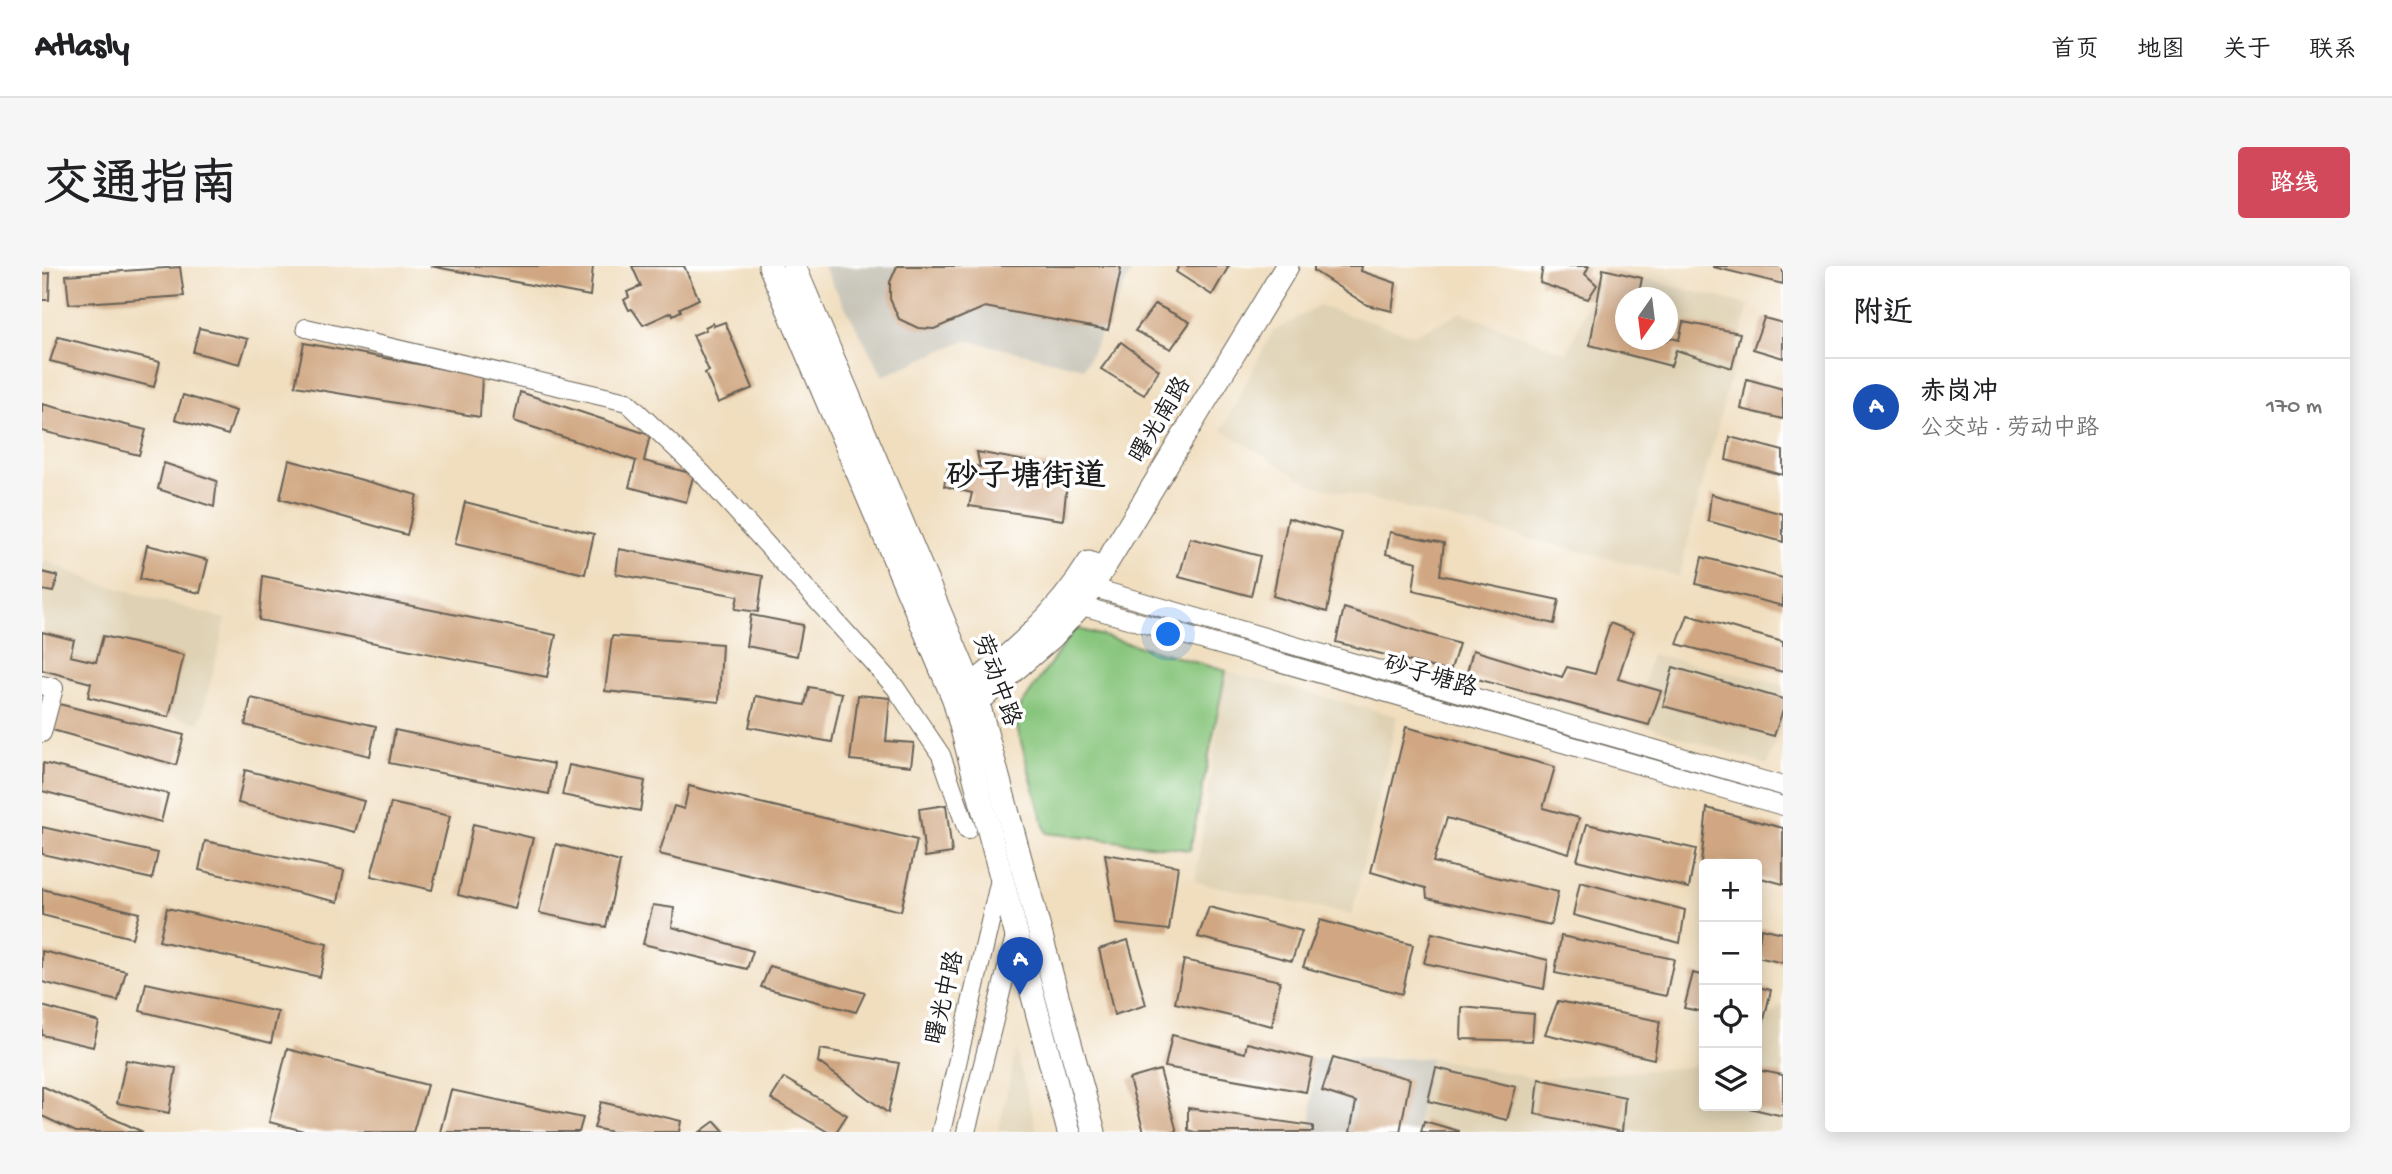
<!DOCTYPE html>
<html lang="zh">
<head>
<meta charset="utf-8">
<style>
	body { margin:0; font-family:"Gochi Hand","LXGW WenKai TC",sans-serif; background:#f6f6f6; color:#202124 }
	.controls { position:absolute; right:21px; bottom:21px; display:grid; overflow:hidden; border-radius:7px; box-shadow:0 4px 18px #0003 }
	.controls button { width:63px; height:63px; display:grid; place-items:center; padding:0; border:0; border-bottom:2px solid #e0e0e0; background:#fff; color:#202124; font:35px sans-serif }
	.compass { position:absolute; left:1573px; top:21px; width:63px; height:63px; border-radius:50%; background:#fff; box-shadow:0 4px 18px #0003; rotate:194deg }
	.you { position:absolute; left:1127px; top:369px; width:24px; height:24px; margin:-18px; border:5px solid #fff; border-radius:50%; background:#1a73e8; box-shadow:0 0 0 10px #1a73e833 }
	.badge { display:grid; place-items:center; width:46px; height:46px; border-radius:50%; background:#d1495b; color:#fff; font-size:23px; font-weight:700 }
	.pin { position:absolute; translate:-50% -58px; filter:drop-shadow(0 2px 4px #0008) }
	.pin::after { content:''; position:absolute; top:37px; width:24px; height:21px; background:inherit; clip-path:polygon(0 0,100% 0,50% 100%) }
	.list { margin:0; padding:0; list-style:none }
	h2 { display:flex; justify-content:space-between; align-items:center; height:91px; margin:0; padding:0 28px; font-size:30px }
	h2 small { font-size:23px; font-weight:400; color:#757577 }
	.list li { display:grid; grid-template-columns:46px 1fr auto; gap:21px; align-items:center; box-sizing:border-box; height:98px; padding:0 28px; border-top:2px solid #e0e0e0 }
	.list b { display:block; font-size:26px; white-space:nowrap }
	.list p { margin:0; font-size:23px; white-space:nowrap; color:#757577 }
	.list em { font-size:23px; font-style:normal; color:#757577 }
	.icon { flex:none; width:38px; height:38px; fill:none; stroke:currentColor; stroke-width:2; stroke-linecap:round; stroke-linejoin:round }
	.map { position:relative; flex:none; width:1741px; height:866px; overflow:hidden; border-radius:7px }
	header { display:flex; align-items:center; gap:42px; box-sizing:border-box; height:98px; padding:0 35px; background:#fff; border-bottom:2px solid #e0e0e0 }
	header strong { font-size:33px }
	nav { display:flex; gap:38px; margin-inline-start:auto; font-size:24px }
	.intro { display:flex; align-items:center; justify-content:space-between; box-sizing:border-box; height:168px; padding:0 42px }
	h1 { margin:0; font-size:49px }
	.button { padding:18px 32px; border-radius:7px; background:#d1495b; color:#fff; font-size:24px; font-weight:700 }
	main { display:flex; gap:42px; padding:0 42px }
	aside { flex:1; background:#fff; border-radius:7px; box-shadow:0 4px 18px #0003 }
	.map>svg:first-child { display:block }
	.built { fill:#dfd2b4; fill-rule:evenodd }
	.industrial { fill:#c8c4b8 }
	.green { fill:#87c57c; stroke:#52704c; stroke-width:2 }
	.building { fill:#d0a782 }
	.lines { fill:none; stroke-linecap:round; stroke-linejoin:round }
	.minor-casing { stroke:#666055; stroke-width:20 }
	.major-casing { stroke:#666055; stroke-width:25 }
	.minor { stroke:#fff; stroke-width:18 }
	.major { stroke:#fff; stroke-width:23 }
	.labels { text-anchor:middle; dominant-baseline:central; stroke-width:7; stroke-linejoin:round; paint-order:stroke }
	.street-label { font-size:24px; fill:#1c1c1c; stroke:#fff }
	.district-label { font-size:32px; font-weight:bold; fill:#1c1c1c; stroke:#fff }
</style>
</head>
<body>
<header>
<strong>Atlasly</strong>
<nav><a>首页</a><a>地图</a><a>关于</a><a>联系</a></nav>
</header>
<div class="intro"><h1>交通指南</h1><a class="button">路线</a></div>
<main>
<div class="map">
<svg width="1741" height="866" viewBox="0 0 1741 866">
	<rect width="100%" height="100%" fill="#fff"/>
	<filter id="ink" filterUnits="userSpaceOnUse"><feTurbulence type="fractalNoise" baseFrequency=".0143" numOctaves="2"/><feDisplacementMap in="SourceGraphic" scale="14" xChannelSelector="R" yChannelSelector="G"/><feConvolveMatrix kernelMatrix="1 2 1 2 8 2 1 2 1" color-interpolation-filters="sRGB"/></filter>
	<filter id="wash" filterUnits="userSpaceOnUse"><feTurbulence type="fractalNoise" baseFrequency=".00686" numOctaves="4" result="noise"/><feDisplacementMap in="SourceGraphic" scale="28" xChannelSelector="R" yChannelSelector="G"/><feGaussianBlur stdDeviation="1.57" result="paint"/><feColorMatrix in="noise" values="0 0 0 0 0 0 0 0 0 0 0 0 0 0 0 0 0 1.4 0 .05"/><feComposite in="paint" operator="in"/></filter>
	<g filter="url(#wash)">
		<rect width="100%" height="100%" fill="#f0debf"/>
		<g class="built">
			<path d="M 1561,3 L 1707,39 L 1637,310 L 1268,218 L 1180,164 L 1230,66 L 1277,40 L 1372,69 L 1419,46 L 1525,87 ZM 1584,32 L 1626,32 L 1626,74 L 1584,74 Z"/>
			<path d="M 0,293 L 57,317 L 184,353 L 158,458 L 0,406 Z"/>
			<path d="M 1609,388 L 1741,419 L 1741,456 L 1725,499 L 1593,456 Z"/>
			<path d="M 1184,405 L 1355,450 L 1310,649 L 1153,616 Z"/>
			<path d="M 1741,738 L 1741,866 L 1375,866 L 1388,792 L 1497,813 L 1647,801 L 1662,792 L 1662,840 L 1715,840 L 1715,762 Z"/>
			<path d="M 974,783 L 995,866 L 956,866 Z"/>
		</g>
		<g class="industrial">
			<path d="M 781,0 L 1092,0 L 1042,102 L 924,74 L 841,110 Z"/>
			<path d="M 1388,792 L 1374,866 L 1269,866 L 1271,793 Z"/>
		</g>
		<path class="green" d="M 1033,362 L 1184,405 L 1148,584 L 1004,567 L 972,450 Z"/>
		<g id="blocks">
			<g class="building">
				<path d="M 388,0 L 551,0 L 548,30 Z"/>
				<path d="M 590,0 L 642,0 L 657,33 L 638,42 L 639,45 L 631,49 L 630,46 L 601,59 L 590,43 L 587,44 L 582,34 L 587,31 L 585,26 L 599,20 Z"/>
				<path d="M 855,0 L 1077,0 L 1079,3 L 1066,64 L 943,41 L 892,63 L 876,62 L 857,53 L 848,33 L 848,16 Z"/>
				<path d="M 1137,0 L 1187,0 L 1170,29 L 1134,6 Z"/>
				<path d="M 1272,0 L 1320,0 L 1319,5 L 1354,17 L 1350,45 L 1325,39 L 1272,5 Z"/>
				<path d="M 1501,0 L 1547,0 L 1543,8 L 1555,19 L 1546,33 L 1498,17 Z"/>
				<path d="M 1671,0 L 1741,0 L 1741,18 L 1671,1 Z"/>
				<path d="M 138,1 L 142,30 L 27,38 L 24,9 Z"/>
				<path d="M 1561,3 L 1600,12 L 1596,32 L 1584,32 L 1582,57 L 1584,58 L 1584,74 L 1626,74 L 1626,71 L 1637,74 L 1641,56 L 1698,67 L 1690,102 L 1634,84 L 1629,100 L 1548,79 Z"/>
				<path d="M 8,7 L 7,34 L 0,34 L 0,8 Z"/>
				<path d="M 1113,38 L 1148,56 L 1129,83 L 1093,65 Z"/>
				<path d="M 1722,52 L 1741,57 L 1741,92 L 1711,83 Z"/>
				<path d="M 683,56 L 711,122 L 676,137 L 663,107 L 667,105 L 651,69 L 664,64 L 663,61 L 671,57 L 672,60 Z"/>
				<path d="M 157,62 L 206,73 L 198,98 L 151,86 Z"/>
				<path d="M 16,71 L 118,96 L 112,121 L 8,95 Z"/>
				<path d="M 1079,76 L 1117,104 L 1102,129 L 1059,103 Z"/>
				<path d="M 262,77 L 440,110 L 438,151 L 253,120 Z"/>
				<path d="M 1705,113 L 1741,123 L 1741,153 L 1699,143 Z"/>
				<path d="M 478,126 L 608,169 L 602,195 L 652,208 L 644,236 L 587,221 L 594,195 L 472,155 Z"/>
				<path d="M 141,129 L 194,145 L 186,169 L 133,153 Z"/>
				<path d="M 0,138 L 104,164 L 97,189 L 0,165 Z"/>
				<path d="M 1688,171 L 1741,185 L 1741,209 L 1684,194 Z"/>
				<path d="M 935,186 L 1017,201 L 1015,217 L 1025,217 L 1021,254 L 927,240 L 930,227 L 902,220 L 907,195 L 938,201 Z"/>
				<path d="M 247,194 L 375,229 L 365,269 L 238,233 Z"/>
				<path d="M 122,197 L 175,215 L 172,241 L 116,223 Z"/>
				<path d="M 1669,228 L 1741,248 L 1741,276 L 1666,255 Z"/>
				<path d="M 423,236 L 552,268 L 543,308 L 413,278 Z"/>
				<path d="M 1246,252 L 1300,267 L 1285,346 L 1231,330 Z"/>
				<path d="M 1348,266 L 1402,277 L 1398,309 L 1517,334 L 1512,358 L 1371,324 L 1375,296 L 1344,288 Z"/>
				<path d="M 1148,272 L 1218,290 L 1209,330 L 1137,311 Z"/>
				<path d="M 105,279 L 166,294 L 158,327 L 98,313 Z"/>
				<path d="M 577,283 L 721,310 L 716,346 L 693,343 L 696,330 L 574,308 Z"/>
				<path d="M 1660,291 L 1741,312 L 1741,340 L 1654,318 Z"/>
				<path d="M 0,306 L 16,310 L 11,326 L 0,324 Z"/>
				<path d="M 221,310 L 514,369 L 505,411 L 217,354 Z"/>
				<path d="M 1302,342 L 1417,378 L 1408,406 L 1294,376 Z"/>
				<path d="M 709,349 L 761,359 L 755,390 L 704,380 Z"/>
				<path d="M 1646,349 L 1741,376 L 1741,406 L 1635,378 Z"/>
				<path d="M 1568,357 L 1591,366 L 1576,413 L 1619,425 L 1607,459 L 1424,410 L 1431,384 L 1520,411 L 1525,401 L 1553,408 Z"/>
				<path d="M 0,366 L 32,374 L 28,390 L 54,396 L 61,370 L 142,389 L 127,451 L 46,431 L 49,417 L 0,404 Z"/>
				<path d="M 570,370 L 680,378 L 677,436 L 563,425 Z"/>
				<path d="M 1631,401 L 1741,433 L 1741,444 L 1732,470 L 1621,440 Z"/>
				<path d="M 767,421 L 800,427 L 790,476 L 707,461 L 714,430 L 763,439 Z"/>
				<path d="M 816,429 L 848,432 L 844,475 L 872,477 L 869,500 L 808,494 Z"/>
				<path d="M 209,432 L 334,460 L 328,490 L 203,459 Z"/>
				<path d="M 13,437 L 142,469 L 134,499 L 7,463 Z"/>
				<path d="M 1364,461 L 1513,501 L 1501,542 L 1537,552 L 1527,587 L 1405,552 L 1391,596 L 1516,626 L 1509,659 L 1385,632 L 1384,622 L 1329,606 Z"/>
				<path d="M 353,464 L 512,498 L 507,528 L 347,497 Z"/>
				<path d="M 1,497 L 126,528 L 119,556 L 0,525 Z"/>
				<path d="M 527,499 L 603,515 L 598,545 L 520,529 Z"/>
				<path d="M 203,504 L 322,535 L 313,566 L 196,537 Z"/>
				<path d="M 647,520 L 875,574 L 859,645 L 617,588 L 632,540 L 642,543 Z"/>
				<path d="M 349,537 L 408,550 L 390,624 L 329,610 Z"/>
				<path d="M 904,539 L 910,587 L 883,591 L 877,543 Z"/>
				<path d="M 1665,542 L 1741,562 L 1741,618 L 1715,611 L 1715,598 L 1659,597 Z"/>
				<path d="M 431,558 L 491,572 L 473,643 L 416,629 Z"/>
				<path d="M 1545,558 L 1654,583 L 1647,622 L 1535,594 Z"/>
				<path d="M 0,561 L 116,587 L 110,613 L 0,588 Z"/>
				<path d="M 163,575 L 302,604 L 296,636 L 157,604 Z"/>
				<path d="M 514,578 L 578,596 L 564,661 L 497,647 Z"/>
				<path d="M 1063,588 L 1136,600 L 1127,664 L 1074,658 Z"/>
				<path d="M 1538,616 L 1643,644 L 1638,677 L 1531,649 Z"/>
				<path d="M 0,623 L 97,647 L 90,672 L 0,649 Z"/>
				<path d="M 611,639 L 632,642 L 630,661 L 711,685 L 705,703 L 601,678 Z"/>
				<path d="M 1167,641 L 1260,665 L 1250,695 L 1156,671 Z"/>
				<path d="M 125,642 L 285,678 L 278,711 L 117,675 Z"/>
				<path d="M 1278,654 L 1371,679 L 1360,728 L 1261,701 Z"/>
				<path d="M 1719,662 L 1741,667 L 1741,697 L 1715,691 Z"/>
				<path d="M 1390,667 L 1506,694 L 1502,723 L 1382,697 Z"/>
				<path d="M 1519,670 L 1632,693 L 1624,730 L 1513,707 Z"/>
				<path d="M 1086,674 L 1104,739 L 1072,749 L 1057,683 Z"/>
				<path d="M 0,685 L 84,705 L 76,735 L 0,716 Z"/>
				<path d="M 1142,694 L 1238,715 L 1230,760 L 1133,737 Z"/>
				<path d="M 728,700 L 823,727 L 814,746 L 719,721 Z"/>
				<path d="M 1651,707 L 1662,710 L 1662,746 L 1642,742 Z"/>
				<path d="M 104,717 L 236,746 L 229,777 L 98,745 Z"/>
				<path d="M 1715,721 L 1729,724 L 1721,758 L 1715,757 Z"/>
				<path d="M 1516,735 L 1618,755 L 1612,793 L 1503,768 Z"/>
				<path d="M 0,740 L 57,756 L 51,781 L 0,769 Z"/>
				<path d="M 1420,741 L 1492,748 L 1490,775 L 1419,773 Z"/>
				<path d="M 1130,769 L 1203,787 L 1205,777 L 1271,793 L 1264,826 L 1123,801 Z"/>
				<path d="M 245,783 L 385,819 L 371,866 L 266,866 L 227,856 Z"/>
				<path d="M 778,783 L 857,797 L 846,847 L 776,796 Z"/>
				<path d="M 1291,792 L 1368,813 L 1358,866 L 1308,866 L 1314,836 L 1280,825 Z"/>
				<path d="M 84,794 L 134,802 L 127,847 L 75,837 Z"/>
				<path d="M 1394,802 L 1474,821 L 1465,854 L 1386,835 Z"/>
				<path d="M 1118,804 L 1135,866 L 1102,866 L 1087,813 Z"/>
				<path d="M 1715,804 L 1741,809 L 1741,850 L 1703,841 L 1715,840 Z"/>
				<path d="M 742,812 L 805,849 L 794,866 L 786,866 L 729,833 Z"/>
				<path d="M 1497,813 L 1583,831 L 1580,866 L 1493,848 Z"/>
				<path d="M 0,820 L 101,866 L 34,866 L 0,850 Z"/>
				<path d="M 409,824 L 541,852 L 537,866 L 398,866 Z"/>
				<path d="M 559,836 L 639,855 L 637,866 L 570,866 L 552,862 Z"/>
				<path d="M 1146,842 L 1271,860 L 1271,866 L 1153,866 L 1146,864 Z"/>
				<path d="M 673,855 L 683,866 L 658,866 Z"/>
				<path d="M 1382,855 L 1417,865 L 1417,866 L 1379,866 Z"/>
			</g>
		</g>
	</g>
	<g filter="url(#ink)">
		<use href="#blocks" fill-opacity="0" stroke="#666055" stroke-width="2"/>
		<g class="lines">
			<defs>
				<g id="minor">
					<path d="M 264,62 L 585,136 L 660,207 L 853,421 L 899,489 L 925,564"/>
					<path d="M 1038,318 L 1741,520"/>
					<path d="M 1030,337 L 1741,540"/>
					<path d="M 0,419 L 12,422 L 0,467"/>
					<path d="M 899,866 L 959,609"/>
					<path d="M 924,866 L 974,666"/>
				</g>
				<g id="major">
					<path d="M 728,0 L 912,433 L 1027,866"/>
					<path d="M 752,0 L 936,437 L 1052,866"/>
					<path d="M 920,427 C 968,390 1015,349 1047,297"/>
					<path d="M 925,445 L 1010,371 L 1039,339 L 1245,0"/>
				</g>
			</defs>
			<use href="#minor" class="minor-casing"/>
			<use href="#major" class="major-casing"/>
			<use href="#minor" class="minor"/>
			<use href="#major" class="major"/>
		</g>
	</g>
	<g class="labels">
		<g class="street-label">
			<text transform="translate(1120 155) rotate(-59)">曙光南路</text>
			<text transform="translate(1388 412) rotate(16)">砂子塘路</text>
			<text transform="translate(953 415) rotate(70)">劳动中路</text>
			<text transform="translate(905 732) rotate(-77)">曙光中路</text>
		</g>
		<g class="district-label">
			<text x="984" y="213">砂子塘街道</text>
		</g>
	</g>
</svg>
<div class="controls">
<button>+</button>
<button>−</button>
<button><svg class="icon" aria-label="locate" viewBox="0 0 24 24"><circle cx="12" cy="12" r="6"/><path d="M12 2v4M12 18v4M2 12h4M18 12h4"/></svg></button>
<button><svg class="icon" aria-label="layers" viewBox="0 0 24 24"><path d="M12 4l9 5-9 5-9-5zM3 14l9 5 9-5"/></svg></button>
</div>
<svg class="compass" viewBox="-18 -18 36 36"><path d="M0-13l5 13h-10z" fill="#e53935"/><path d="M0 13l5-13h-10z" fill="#757577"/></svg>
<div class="you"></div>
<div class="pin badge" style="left:978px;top:729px;background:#1a4fb4">A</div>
</div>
<aside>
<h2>附近<small></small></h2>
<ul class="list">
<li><span class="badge" style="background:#1a4fb4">A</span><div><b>赤岗冲</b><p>公交站 · 劳动中路</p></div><em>170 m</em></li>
</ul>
</aside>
</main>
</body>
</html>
